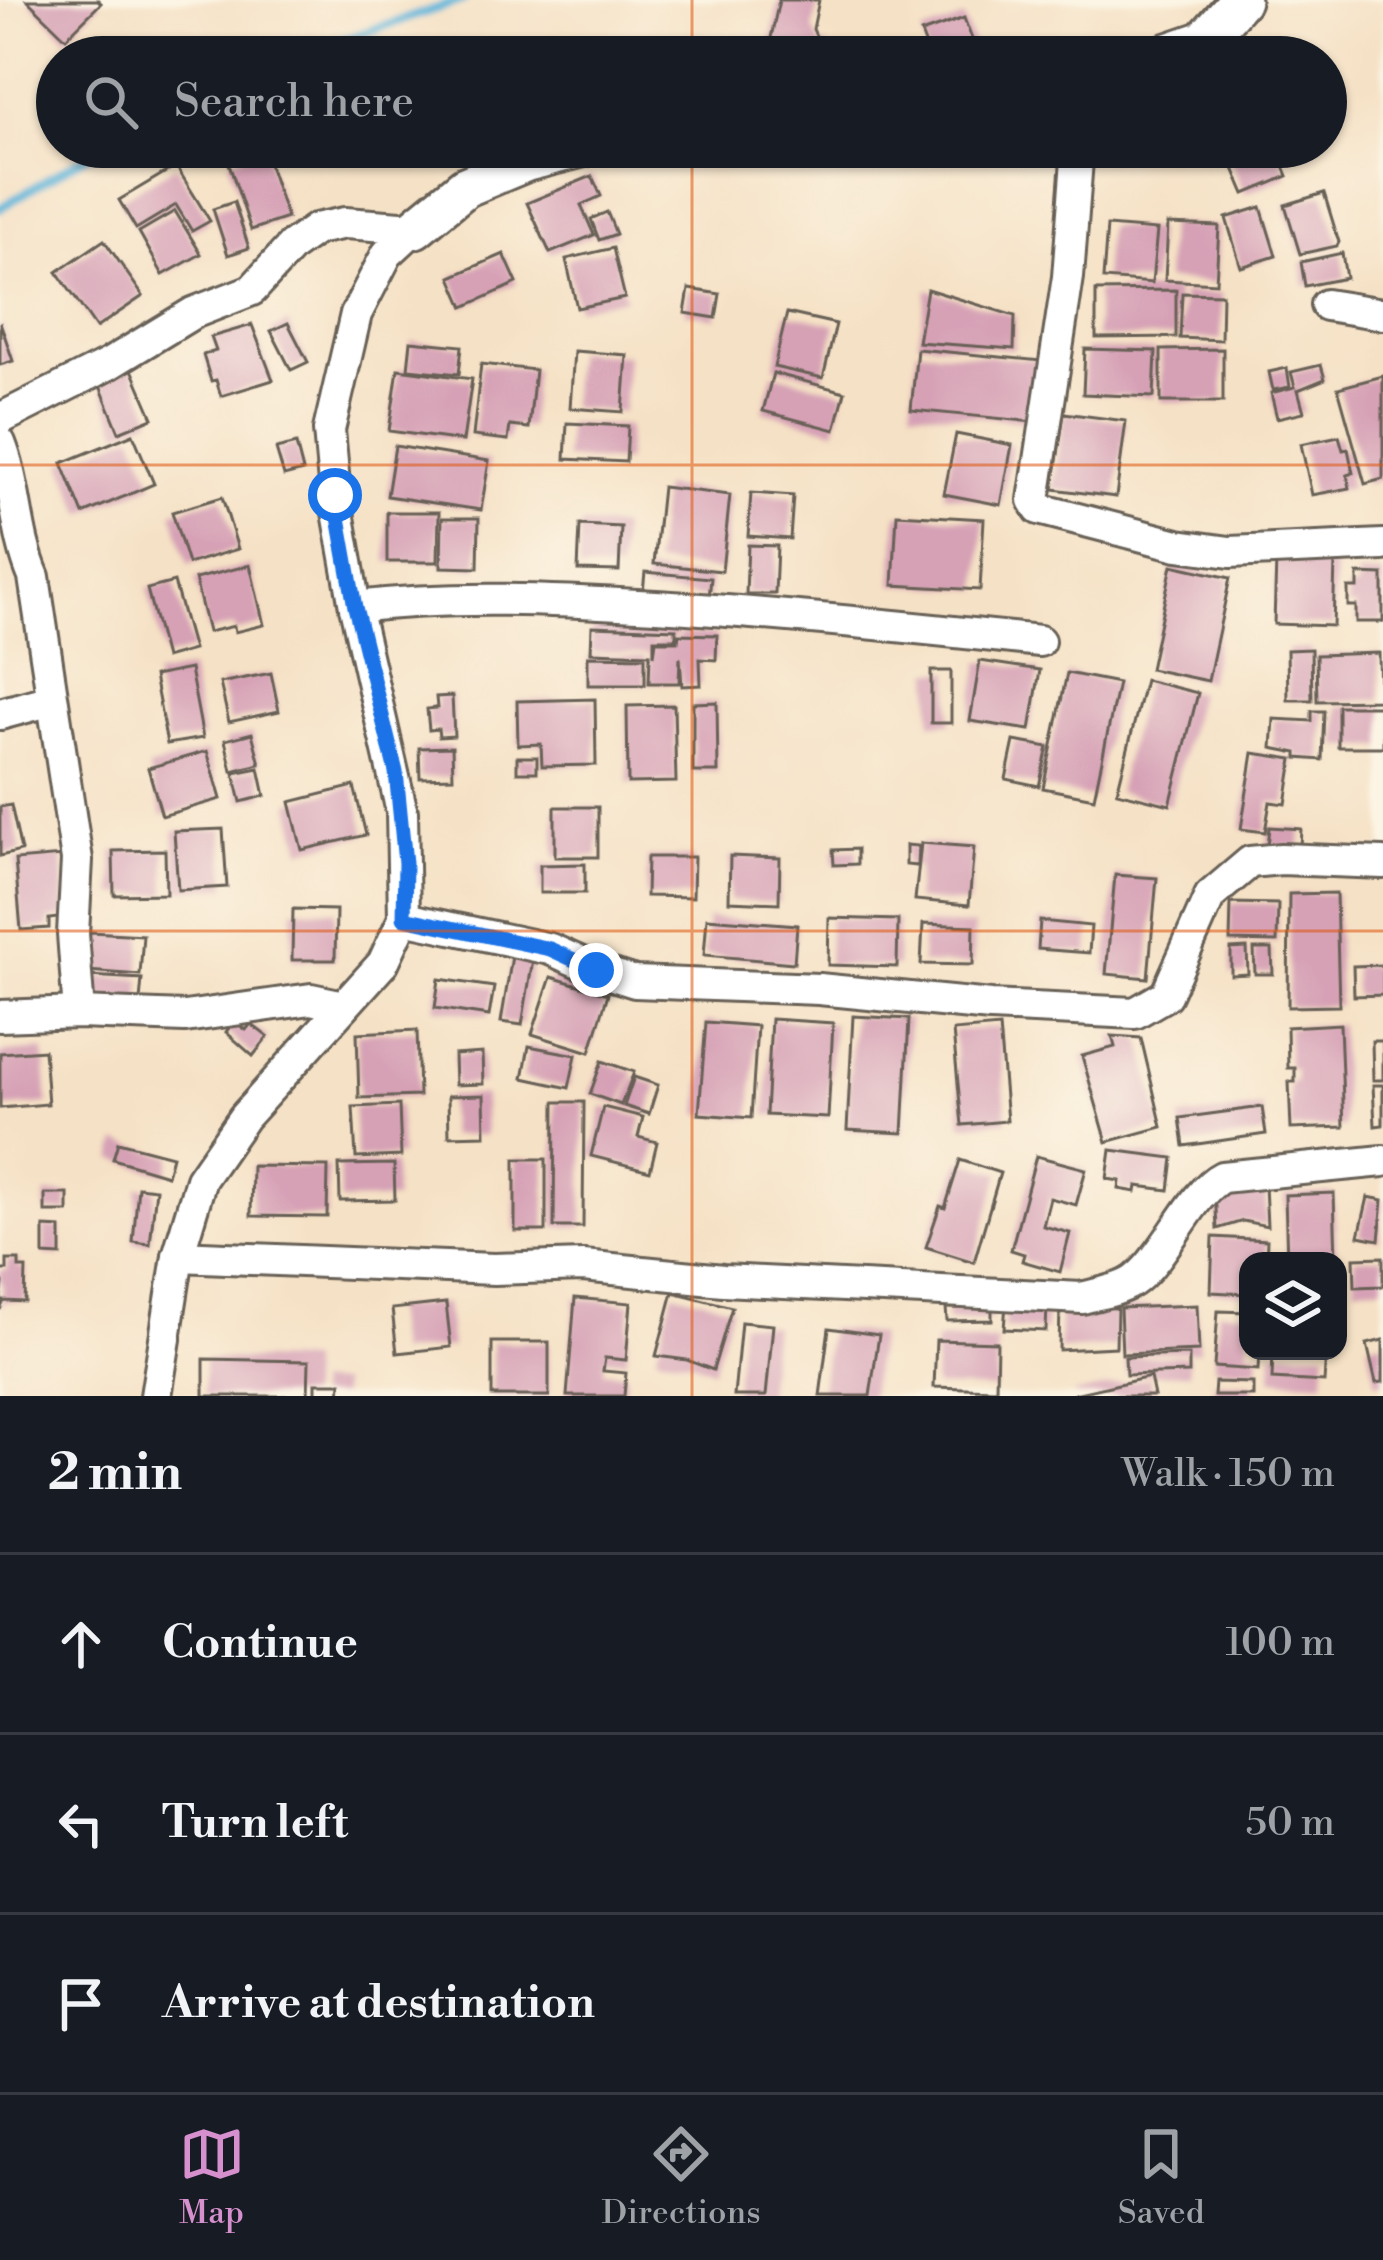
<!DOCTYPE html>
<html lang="en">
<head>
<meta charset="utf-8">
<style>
	body { margin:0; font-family:"Libre Bodoni",serif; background:#20242c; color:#f1f3f6 }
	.controls { position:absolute; right:36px; bottom:36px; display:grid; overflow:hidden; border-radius:24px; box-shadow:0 3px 9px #0004 }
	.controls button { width:108px; height:108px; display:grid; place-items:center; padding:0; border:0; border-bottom:3px solid #363941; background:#171b24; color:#f1f3f6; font:60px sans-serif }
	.stop { position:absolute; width:36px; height:36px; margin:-27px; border:9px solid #1a73e8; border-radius:50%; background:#fff }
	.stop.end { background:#1a73e8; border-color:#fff; box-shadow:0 3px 12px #0008 }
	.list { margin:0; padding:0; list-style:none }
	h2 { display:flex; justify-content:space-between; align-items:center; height:156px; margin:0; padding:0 48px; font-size:51px }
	h2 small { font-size:39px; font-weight:400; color:#9ea1a6 }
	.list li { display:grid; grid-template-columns:78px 1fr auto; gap:36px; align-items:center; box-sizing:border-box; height:180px; padding:0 48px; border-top:3px solid #363941 }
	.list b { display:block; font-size:45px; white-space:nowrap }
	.list em { font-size:39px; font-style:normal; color:#9ea1a6 }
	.icon { flex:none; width:66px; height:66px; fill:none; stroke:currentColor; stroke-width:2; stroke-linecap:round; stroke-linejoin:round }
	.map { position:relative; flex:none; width:1383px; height:1396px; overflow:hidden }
	.search { position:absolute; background:#171b24; box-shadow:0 3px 9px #0004; left:36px; right:36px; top:36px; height:132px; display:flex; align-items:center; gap:30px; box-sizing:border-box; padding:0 42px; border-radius:66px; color:#9ea1a6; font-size:45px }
	.sheet { height:696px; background:#171b24 }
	nav { display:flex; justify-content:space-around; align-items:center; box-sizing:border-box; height:168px; border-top:3px solid #363941; background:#171b24; font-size:33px; color:#9ea1a6 }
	nav a { display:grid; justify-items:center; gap:6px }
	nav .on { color:#d690ce }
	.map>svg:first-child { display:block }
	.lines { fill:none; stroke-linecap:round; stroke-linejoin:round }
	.stream { stroke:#5bb2d8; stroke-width:9 }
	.building { fill:#d6a0b5 }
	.minor-casing { stroke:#686157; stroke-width:36 }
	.tertiary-casing { stroke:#686157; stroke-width:45 }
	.minor { stroke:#fff; stroke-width:30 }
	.tertiary { stroke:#fff; stroke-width:39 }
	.route { stroke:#1a73e8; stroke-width:15 }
	.grid { fill:none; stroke:#de560d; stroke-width:3; stroke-opacity:0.55 }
</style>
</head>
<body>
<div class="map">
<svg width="1383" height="1396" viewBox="0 0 1383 1396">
	<rect width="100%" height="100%" fill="#fcf5e5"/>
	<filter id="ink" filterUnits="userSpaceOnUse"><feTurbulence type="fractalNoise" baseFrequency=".00833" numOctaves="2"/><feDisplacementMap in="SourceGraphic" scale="24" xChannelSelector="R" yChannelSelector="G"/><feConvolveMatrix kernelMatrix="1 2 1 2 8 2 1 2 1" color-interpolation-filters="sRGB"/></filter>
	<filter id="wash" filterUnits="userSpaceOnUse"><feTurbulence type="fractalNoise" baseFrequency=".004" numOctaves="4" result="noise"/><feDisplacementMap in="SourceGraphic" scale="48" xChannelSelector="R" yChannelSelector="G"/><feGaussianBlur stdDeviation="2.7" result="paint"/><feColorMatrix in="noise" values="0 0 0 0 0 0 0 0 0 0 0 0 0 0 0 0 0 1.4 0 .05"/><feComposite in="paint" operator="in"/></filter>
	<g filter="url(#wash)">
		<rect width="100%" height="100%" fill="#f5e1c5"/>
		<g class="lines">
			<g class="stream">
				<path d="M 291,57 L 463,0"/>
				<path d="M 0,208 L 101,147"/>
			</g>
		</g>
		<g id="blocks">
			<g class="building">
				<path d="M 27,0 L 98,0 L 101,3 L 66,38 Z"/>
				<path d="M 779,0 L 819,0 L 813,29 L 820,45 L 828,46 L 825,57 L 767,57 Z"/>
				<path d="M 964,18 L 976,50 L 956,57 L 930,57 L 921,33 Z"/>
				<rect x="721" y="45" width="20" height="12"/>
				<path d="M 1225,147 L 1276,147 L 1288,176 L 1245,194 Z"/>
				<path d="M 264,150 L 287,218 L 251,230 L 228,161 Z"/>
				<path d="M 176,166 L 210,221 L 192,231 L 176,205 L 136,229 L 119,200 Z"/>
				<path d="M 592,176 L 601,196 L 581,205 L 594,235 L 550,253 L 527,203 Z"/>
				<path d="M 1324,193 L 1339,242 L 1337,246 L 1300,254 L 1285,205 Z"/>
				<path d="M 234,202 L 249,248 L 228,255 L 213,209 Z"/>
				<path d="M 1261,207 L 1276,256 L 1241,267 L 1226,218 Z"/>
				<path d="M 175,211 L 201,254 L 163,275 L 139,232 Z"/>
				<path d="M 607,212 L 616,234 L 599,240 L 591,219 Z"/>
				<path d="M 1168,224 L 1219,226 L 1216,283 L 1165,280 Z"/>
				<path d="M 1107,226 L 1157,230 L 1152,283 L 1103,279 Z"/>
				<path d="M 104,240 L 143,296 L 96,328 L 57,272 Z"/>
				<path d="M 613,248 L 625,298 L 577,308 L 566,259 Z"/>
				<path d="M 1342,253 L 1346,278 L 1305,286 L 1301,262 Z"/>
				<path d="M 504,254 L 517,283 L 464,307 L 451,277 Z"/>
				<path d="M 689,289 L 720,294 L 716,318 L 685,313 Z"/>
				<path d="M 927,289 L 1015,316 L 1014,349 L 918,342 Z"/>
				<path d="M 1176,290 L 1176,337 L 1096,338 L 1096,291 Z"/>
				<path d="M 1182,293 L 1222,294 L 1221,340 L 1180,338 Z"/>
				<path d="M 787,313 L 836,324 L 823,378 L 774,367 Z"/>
				<path d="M 0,322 L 13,361 L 0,365 Z"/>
				<path d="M 288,323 L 308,362 L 291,370 L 271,331 Z"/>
				<path d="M 252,325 L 273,380 L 221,396 L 216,380 L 211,381 L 203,355 L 216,351 L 211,337 Z"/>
				<path d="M 411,341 L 462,346 L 459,374 L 408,369 Z"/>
				<path d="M 917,349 L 1042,361 L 1035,422 L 911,410 Z"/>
				<path d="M 1085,349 L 1156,351 L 1154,397 L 1083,394 Z"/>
				<path d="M 1223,349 L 1223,402 L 1161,402 L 1161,350 Z"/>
				<path d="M 574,351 L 627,355 L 623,412 L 570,408 Z"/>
				<path d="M 481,364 L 535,370 L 529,428 L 510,426 L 508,440 L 473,436 Z"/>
				<path d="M 1321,365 L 1325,379 L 1298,390 L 1304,412 L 1277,418 L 1271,393 L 1295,387 L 1291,372 Z"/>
				<path d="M 131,367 L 153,418 L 119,432 L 98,381 Z"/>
				<path d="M 1287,368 L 1290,387 L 1273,390 L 1269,372 Z"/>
				<path d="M 398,369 L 472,379 L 463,441 L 389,431 Z"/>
				<path d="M 773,373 L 845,392 L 835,430 L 763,411 Z"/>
				<path d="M 1383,376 L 1383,479 L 1365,484 L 1338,388 Z"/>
				<path d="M 1064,413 L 1126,421 L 1116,497 L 1053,489 Z"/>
				<path d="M 567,423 L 628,426 L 626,462 L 565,459 Z"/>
				<path d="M 133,434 L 154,484 L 83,514 L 62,463 Z"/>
				<path d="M 956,434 L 1012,445 L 1001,505 L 944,494 Z"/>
				<path d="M 1339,436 L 1343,450 L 1348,449 L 1353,473 L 1347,475 L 1350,488 L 1312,495 L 1301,444 Z"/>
				<path d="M 296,444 L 303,471 L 284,476 L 276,449 Z"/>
				<path d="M 395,446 L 489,461 L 481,510 L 387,496 Z"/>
				<path d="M 662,487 L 730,495 L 722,571 L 654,564 Z"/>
				<path d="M 751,493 L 793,496 L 790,539 L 748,536 Z"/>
				<path d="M 222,497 L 238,549 L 188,564 L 172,512 Z"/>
				<path d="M 387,512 L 439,512 L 438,562 L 387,562 Z"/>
				<path d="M 897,514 L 984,519 L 980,590 L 893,585 Z"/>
				<path d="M 442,518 L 479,518 L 478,568 L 441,567 Z"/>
				<path d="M 580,525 L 621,527 L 619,571 L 578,570 Z"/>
				<path d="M 748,545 L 777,546 L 775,594 L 746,594 Z"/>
				<path d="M 1276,560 L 1335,562 L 1333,626 L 1274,624 Z"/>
				<path d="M 250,565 L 264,625 L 235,632 L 234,626 L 208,632 L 195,579 Z"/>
				<path d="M 1172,565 L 1230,578 L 1208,681 L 1150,669 Z"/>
				<path d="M 645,572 L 711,578 L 709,598 L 643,592 Z"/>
				<path d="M 1358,574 L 1383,575 L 1383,622 L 1356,622 L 1356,606 L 1348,606 L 1348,588 L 1358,588 Z"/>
				<path d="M 174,582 L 193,650 L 165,658 L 147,589 Z"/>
				<path d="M 592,626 L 676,629 L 676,639 L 654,639 L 654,655 L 656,641 L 678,641 L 679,634 L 717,635 L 716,660 L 700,659 L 701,685 L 682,686 L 680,657 L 679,683 L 649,683 L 650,654 L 591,652 Z"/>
				<path d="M 1311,649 L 1312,700 L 1288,700 L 1287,650 Z"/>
				<path d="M 1379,653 L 1380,700 L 1317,701 L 1316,655 Z"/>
				<path d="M 588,656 L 645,657 L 645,685 L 588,685 Z"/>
				<path d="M 980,661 L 1040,670 L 1030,730 L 970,721 Z"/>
				<path d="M 190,669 L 203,738 L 167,744 L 154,676 Z"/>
				<rect x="931" y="671" width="20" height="52"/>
				<path d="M 271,673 L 279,711 L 229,722 L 220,683 Z"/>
				<path d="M 1067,673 L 1118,683 L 1094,798 L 1043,788 Z"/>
				<path d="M 1145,680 L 1198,693 L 1170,805 L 1117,792 Z"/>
				<path d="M 452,696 L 454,736 L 439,737 L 438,729 L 429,730 L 427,709 L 437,708 L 436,697 Z"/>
				<path d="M 595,699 L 596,765 L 542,766 L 541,744 L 518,745 L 517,701 Z"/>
				<path d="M 717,702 L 718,772 L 693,772 L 693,703 Z"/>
				<path d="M 674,705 L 676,782 L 628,783 L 627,706 Z"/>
				<rect x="1338" y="706" width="45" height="41"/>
				<path d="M 1312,711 L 1324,711 L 1322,760 L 1297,758 L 1297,753 L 1272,748 L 1274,719 L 1312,721 Z"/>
				<path d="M 252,733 L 260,764 L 232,771 L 225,740 Z"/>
				<path d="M 1014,741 L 1048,747 L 1039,786 L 1006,779 Z"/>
				<path d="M 452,747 L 453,777 L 420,778 L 419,748 Z"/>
				<path d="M 207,751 L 221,799 L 162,816 L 148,768 Z"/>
				<path d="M 1253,753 L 1293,759 L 1286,804 L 1270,802 L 1265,832 L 1241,829 Z"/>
				<rect x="517" y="757" width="20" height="15"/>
				<path d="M 259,768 L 265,796 L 241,802 L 234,773 Z"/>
				<path d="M 354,786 L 366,835 L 302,850 L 290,802 Z"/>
				<path d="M 11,805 L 21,851 L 0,856 L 0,807 Z"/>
				<rect x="555" y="807" width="43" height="50"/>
				<path d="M 1269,827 L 1301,829 L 1300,847 L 1267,846 Z"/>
				<path d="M 223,829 L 227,887 L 178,890 L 174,831 Z"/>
				<path d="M 921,843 L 974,847 L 969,905 L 915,900 Z"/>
				<path d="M 906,845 L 918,846 L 917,866 L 906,865 Z"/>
				<path d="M 857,849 L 857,864 L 834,865 L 833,850 Z"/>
				<path d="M 165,850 L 166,894 L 114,895 L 113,851 Z"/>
				<path d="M 62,856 L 66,917 L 49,919 L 49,928 L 21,930 L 15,860 Z"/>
				<path d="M 730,856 L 780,858 L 779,903 L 729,901 Z"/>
				<path d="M 647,857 L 694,857 L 693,897 L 646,896 Z"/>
				<path d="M 585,864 L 585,893 L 540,893 L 540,865 Z"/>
				<path d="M 1115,875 L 1157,878 L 1148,978 L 1106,974 Z"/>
				<path d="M 1336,893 L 1339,1006 L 1288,1007 L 1289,894 Z"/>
				<path d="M 1231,903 L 1278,904 L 1277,942 L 1230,941 Z"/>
				<path d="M 293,909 L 336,910 L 335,960 L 292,960 Z"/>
				<path d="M 707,918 L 797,925 L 794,963 L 704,955 Z"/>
				<path d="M 829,918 L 898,920 L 897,967 L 828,965 Z"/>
				<path d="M 1040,921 L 1091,926 L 1089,953 L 1038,949 Z"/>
				<path d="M 923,924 L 974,926 L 973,965 L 921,964 Z"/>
				<path d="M 90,932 L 143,935 L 140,975 L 88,971 Z"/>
				<path d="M 1247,948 L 1248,974 L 1231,975 L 1231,949 Z"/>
				<path d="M 1254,949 L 1272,949 L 1273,974 L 1255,974 Z"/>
				<path d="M 512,956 L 533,959 L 522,1025 L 501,1022 Z"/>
				<path d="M 1383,965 L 1383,995 L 1354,996 L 1353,966 Z"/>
				<path d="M 88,976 L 142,979 L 140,1001 L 87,997 Z"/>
				<path d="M 551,977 L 608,994 L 590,1052 L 532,1034 Z"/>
				<path d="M 439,979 L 494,987 L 489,1016 L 435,1008 Z"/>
				<path d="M 853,1016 L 909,1019 L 903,1133 L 847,1130 Z"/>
				<path d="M 771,1019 L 833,1023 L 828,1118 L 766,1115 Z"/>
				<path d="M 234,1021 L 246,1030 L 251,1024 L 268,1037 L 253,1056 L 226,1032 Z"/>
				<path d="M 706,1022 L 757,1026 L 751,1118 L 699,1114 Z"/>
				<path d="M 1340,1024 L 1344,1127 L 1291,1129 L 1289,1082 L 1295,1082 L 1295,1068 L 1288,1068 L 1287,1027 Z"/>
				<path d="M 999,1027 L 1007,1121 L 962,1125 L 953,1031 Z"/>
				<path d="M 417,1030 L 419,1096 L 359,1098 L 357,1033 Z"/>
				<path d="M 1112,1036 L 1141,1038 L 1162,1127 L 1107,1142 L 1082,1056 L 1115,1047 Z"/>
				<path d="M 1372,1041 L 1383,1041 L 1383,1080 L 1373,1080 Z"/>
				<path d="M 529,1046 L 576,1055 L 569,1088 L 523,1078 Z"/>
				<path d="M 44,1050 L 48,1104 L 0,1108 L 0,1053 Z"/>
				<path d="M 482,1053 L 483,1084 L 455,1085 L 454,1055 Z"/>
				<path d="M 602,1061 L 634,1072 L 621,1105 L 590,1094 Z"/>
				<path d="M 634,1077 L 658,1085 L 649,1114 L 624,1106 Z"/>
				<path d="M 1373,1085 L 1383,1085 L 1383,1125 L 1375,1126 Z"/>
				<path d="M 484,1095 L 485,1135 L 449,1136 L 448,1096 Z"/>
				<path d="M 555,1102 L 584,1102 L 583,1227 L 554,1227 Z"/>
				<path d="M 399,1105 L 401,1156 L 356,1158 L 353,1107 Z"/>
				<path d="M 603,1107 L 643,1117 L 638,1137 L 657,1142 L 650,1171 L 591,1156 Z"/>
				<path d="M 1262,1107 L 1266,1134 L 1184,1146 L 1180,1118 Z"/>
				<path d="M 118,1142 L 172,1156 L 167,1175 L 113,1159 Z"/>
				<path d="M 1111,1150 L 1173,1158 L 1169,1190 L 1137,1186 L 1136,1192 L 1119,1189 L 1120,1181 L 1107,1179 Z"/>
				<path d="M 1036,1156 L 1086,1169 L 1076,1205 L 1050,1198 L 1043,1226 L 1070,1233 L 1060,1272 L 1022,1261 L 1024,1254 L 1011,1250 Z"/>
				<rect x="515" y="1159" width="31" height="72"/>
				<path d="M 960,1160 L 1000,1173 L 974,1262 L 926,1247 L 940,1206 L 945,1208 Z"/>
				<path d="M 394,1164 L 395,1200 L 340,1201 L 339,1165 Z"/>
				<path d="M 252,1166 L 328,1167 L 327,1217 L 251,1216 Z"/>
				<path d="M 1265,1185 L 1267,1226 L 1243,1221 L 1217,1229 L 1215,1187 Z"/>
				<path d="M 138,1187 L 156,1189 L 150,1244 L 133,1242 Z"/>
				<path d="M 1334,1193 L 1336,1261 L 1287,1261 L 1285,1195 Z"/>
				<rect x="45" y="1194" width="23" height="18"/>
				<path d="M 1368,1197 L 1383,1200 L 1379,1240 L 1359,1236 Z"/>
				<path d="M 44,1227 L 61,1228 L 61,1256 L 44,1255 Z"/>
				<path d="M 1213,1237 L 1267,1240 L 1266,1261 L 1248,1261 L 1248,1294 L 1211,1292 Z"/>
				<path d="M 1383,1257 L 1383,1286 L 1355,1287 L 1354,1258 Z"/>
				<path d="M 7,1260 L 19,1260 L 19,1268 L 26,1268 L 25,1302 L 4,1301 L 0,1310 L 3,1283 L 0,1283 L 0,1270 L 7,1270 Z"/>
				<path d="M 673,1292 L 732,1307 L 713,1370 L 687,1360 L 656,1356 Z"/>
				<path d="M 575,1298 L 631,1303 L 626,1360 L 605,1358 L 603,1371 L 626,1373 L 624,1396 L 567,1396 Z"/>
				<path d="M 446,1303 L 451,1347 L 397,1353 L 392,1309 Z"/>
				<path d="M 1006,1304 L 1047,1305 L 1046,1331 L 1004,1329 Z"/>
				<path d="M 1197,1305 L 1199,1351 L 1122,1354 L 1120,1308 Z"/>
				<path d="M 1060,1306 L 1117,1308 L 1116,1347 L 1059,1350 Z"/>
				<path d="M 992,1307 L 992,1320 L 947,1321 L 946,1308 Z"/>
				<path d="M 1218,1311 L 1248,1312 L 1248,1351 L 1259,1351 L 1258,1370 L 1214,1367 Z"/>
				<path d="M 741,1322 L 773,1325 L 766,1396 L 734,1396 Z"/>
				<path d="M 829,1328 L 879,1335 L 870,1396 L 820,1396 Z"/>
				<path d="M 936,1340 L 997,1342 L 996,1389 L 934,1387 Z"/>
				<path d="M 1383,1340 L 1383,1382 L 1376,1383 L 1367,1344 Z"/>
				<rect x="492" y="1342" width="57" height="54"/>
				<path d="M 1273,1351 L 1326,1351 L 1324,1382 L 1272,1379 Z"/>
				<path d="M 1189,1355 L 1189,1373 L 1126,1375 L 1125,1357 Z"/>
				<path d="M 204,1359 L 309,1361 L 308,1396 L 204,1396 Z"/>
				<path d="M 1150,1377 L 1154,1396 L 1074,1396 L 1074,1394 Z"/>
				<path d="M 1215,1382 L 1253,1383 L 1253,1396 L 1214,1396 Z"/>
				<path d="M 316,1383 L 341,1383 L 340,1396 L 316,1396 Z"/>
			</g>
		</g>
	</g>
	<g filter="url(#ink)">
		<use href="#blocks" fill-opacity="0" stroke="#686157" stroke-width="3"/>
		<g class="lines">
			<defs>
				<g id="minor">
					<path d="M 1078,147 L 1068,277 L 1034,500 L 1039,509 L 1178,545 L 1230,552 L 1383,545"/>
					<path d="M 1326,305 L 1383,314"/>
					<path d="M 0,419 L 109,364 L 193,313 L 252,290 L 292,246 L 316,229 L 345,223 L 415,228"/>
					<path d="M 0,443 C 17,486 15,533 34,577 L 77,860 L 73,934 L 79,1013"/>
					<path d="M 355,607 C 456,595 554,600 656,606 C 784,614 911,627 1039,641"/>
					<path d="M 0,714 L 52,700"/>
					<path d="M 404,918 L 550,949 L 597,970 L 635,982 L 819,989 L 991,1006 L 1135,1013 L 1166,995 L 1210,896 L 1250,862 L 1281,859 L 1383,863"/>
					<path d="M 0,1016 L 79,1013 L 185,1017 L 311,999 L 344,1006"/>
					<path d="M 178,1256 L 494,1269 L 583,1266 L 723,1280 L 1082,1298 C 1099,1293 1123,1290 1136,1279 C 1167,1254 1192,1192 1222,1177 L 1383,1161"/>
					<path d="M 156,1396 L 178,1256 L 201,1179 L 244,1117 L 383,963 L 404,918 L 402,812 L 355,607 L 335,495 L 329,430 L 356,314 L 387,254 L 415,228"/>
				</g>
				<g id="tertiary">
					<path d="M 1157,57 L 1204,41 L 1240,0"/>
					<path d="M 415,228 L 465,187 L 527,161 L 582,147"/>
				</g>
			</defs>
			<use href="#minor" class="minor-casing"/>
			<use href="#tertiary" class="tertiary-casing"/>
			<use href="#minor" class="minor"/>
			<use href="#tertiary" class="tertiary"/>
		</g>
	</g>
	<g class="lines" filter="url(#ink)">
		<path class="route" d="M 335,495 L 355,607 L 396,772 L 405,863 L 404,918 L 550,949 L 596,970"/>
	</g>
	<path class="grid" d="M 692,0 L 692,57M 692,147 L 692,1396M 0,465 L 1383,465M 0,931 L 1383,931"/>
</svg>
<div class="controls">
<button><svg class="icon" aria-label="layers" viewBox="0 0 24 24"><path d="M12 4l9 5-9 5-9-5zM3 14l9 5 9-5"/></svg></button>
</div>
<div class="stop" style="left:335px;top:495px"></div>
<div class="stop end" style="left:596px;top:970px"></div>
<div class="search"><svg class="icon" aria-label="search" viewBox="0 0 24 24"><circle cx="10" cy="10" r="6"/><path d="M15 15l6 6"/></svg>Search here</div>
</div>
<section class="sheet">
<h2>2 min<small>Walk · 150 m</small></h2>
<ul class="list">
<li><svg class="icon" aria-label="ahead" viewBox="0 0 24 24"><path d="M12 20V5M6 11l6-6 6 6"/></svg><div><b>Continue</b></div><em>100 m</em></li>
<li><svg class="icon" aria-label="left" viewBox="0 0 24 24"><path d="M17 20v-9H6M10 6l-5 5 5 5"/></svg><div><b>Turn left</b></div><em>50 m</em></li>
<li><svg class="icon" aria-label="arrive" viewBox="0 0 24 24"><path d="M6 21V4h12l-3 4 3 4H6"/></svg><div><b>Arrive at destination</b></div></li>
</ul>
</section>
<nav>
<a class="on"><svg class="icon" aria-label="map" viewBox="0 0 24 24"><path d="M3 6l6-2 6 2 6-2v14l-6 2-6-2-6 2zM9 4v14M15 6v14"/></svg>Map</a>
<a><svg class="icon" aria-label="directions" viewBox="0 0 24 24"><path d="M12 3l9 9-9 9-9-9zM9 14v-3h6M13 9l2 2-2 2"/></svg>Directions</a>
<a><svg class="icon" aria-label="saved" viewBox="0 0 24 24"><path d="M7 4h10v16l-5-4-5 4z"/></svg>Saved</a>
</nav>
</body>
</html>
